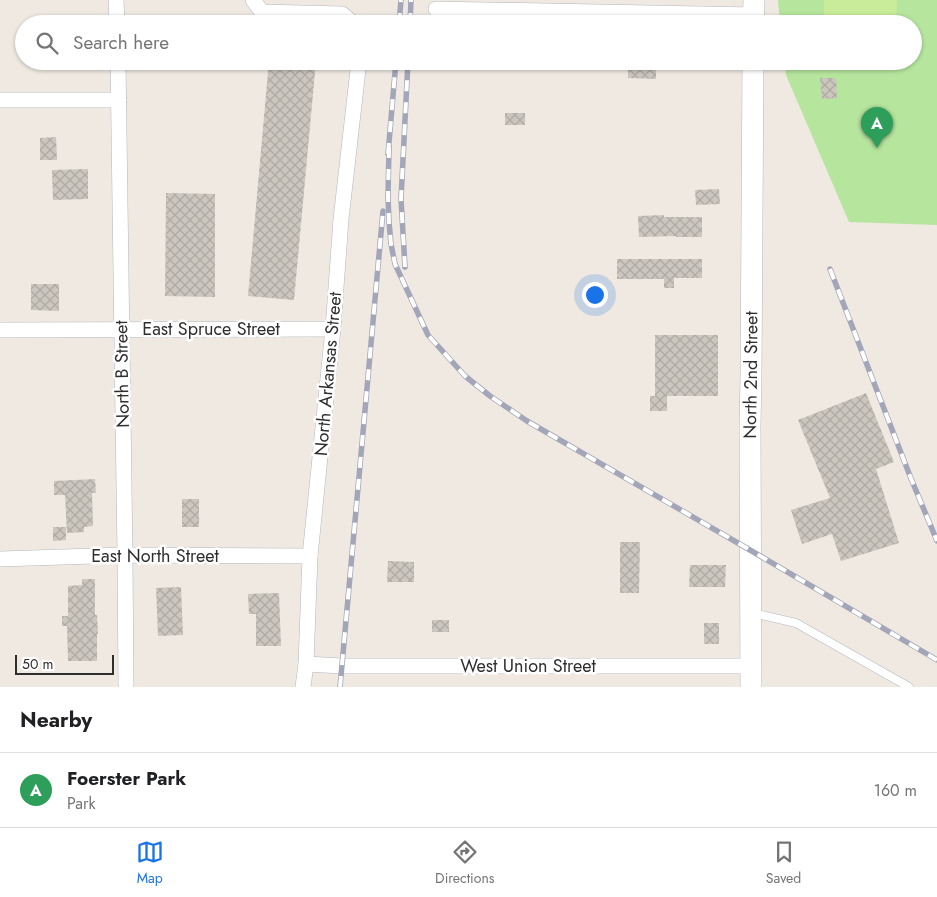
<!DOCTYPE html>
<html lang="en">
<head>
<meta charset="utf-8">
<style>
	body { margin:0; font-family:Jost,sans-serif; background:#f6f6f6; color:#202124 }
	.scale { position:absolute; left:15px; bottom:12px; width:99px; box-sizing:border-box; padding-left:5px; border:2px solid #2e2e2e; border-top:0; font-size:14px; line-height:18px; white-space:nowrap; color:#2e2e2e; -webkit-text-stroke:4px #fff; paint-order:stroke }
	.you { position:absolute; left:594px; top:294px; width:18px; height:18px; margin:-12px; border:4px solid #fff; border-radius:50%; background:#1a73e8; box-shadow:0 0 0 8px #1a73e833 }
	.badge { display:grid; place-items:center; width:32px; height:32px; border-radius:50%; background:#1a73e8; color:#fff; font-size:16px; font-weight:700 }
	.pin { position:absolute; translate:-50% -41px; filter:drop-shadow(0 1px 2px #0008) }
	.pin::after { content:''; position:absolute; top:26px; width:18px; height:15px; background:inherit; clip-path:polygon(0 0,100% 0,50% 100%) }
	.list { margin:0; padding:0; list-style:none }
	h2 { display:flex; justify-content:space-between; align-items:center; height:65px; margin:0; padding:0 20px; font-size:21px }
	h2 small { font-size:16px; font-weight:400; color:#757577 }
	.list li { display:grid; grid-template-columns:32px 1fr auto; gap:15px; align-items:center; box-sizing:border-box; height:75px; padding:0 20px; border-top:1px solid #e0e0e0 }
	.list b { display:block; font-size:19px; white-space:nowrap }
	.list p { margin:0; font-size:16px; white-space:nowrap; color:#757577 }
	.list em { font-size:16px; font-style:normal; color:#757577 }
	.icon { flex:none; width:28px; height:28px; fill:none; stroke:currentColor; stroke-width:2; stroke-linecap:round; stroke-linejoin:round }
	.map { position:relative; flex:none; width:937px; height:687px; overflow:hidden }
	.search { position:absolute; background:#fff; box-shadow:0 1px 4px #0004; left:15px; right:15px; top:15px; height:55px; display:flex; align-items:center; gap:12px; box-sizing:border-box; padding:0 18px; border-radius:28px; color:#757577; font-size:19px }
	.sheet { height:140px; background:#fff }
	nav { display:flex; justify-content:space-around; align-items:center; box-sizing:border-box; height:70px; border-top:1px solid #e0e0e0; background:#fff; font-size:14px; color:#757577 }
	nav a { display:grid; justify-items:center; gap:2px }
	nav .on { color:#1a73e8 }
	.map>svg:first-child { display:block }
	.park { fill:#b6e59e }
	.pitch { fill:#c9ec9a }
	.building { fill:url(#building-cross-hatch) }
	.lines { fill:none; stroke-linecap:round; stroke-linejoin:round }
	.lane-casing { stroke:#b4b7c1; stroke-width:9 }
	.street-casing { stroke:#b4b7c1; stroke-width:16 }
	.secondary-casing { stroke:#b4b7c1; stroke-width:22 }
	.lane { stroke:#fff; stroke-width:8 }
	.street { stroke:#fff; stroke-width:15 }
	.secondary { stroke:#fff; stroke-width:21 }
	.rail-casing { stroke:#a3a6b8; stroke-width:5.5 }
	.rail { stroke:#fff; stroke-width:4; stroke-dasharray:11; stroke-linecap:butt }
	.labels { text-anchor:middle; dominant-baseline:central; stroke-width:5; stroke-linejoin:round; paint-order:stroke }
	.street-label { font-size:18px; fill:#2e2e2e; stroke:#fff }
</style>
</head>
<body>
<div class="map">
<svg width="937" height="687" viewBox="0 0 937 687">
	<defs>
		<pattern id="building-cross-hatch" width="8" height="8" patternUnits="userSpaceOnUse" patternTransform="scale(1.25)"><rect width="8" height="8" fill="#cbc7bf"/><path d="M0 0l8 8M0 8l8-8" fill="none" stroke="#afaba4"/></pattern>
	</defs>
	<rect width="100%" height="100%" fill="#efe9e1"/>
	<path class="park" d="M 778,0 L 937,0 L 937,225 L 849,222 L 786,75 L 785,61 L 913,61 L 913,24 L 780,24 Z"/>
	<path class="pitch" d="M 824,0 L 897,0 L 896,24 L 824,24 Z"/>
	<g class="building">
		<path d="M 269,61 L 316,61 L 294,300 L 248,296 Z"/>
		<path d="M 628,61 L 656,61 L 656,79 L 628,78 Z"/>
		<path d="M 820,78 L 836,78 L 837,98 L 822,99 Z"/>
		<rect x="505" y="113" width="20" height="12"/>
		<path d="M 56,137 L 57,160 L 40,160 L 40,138 Z"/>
		<path d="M 88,169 L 88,199 L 53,200 L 52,170 Z"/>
		<path d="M 719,189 L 720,204 L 696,205 L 695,190 Z"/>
		<path d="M 166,193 L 215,194 L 215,297 L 165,296 Z"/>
		<path d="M 664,215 L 664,217 L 702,217 L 702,237 L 676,237 L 676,236 L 639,237 L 638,216 Z"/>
		<path d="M 617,259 L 702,259 L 702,278 L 674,278 L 674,288 L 664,288 L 664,279 L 617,279 Z"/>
		<path d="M 31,284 L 59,284 L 59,311 L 31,310 Z"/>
		<path d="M 655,335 L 718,335 L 718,396 L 667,396 L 667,411 L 650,411 L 650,396 L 655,396 Z"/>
		<path d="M 866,393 L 894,462 L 876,469 L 899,543 L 841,561 L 832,534 L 802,544 L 791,510 L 830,498 L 798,420 Z"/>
		<path d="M 95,479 L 96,493 L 92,493 L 93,526 L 84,527 L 84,532 L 67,533 L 65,495 L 54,495 L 54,481 Z"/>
		<rect x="182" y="499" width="17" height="28"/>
		<path d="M 53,527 L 66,527 L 66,540 L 53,541 Z"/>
		<path d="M 620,542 L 640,542 L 639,593 L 620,593 Z"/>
		<path d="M 388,561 L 414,562 L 414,582 L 387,582 Z"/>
		<path d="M 690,565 L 726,565 L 725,587 L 689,587 Z"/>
		<path d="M 82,579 L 95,579 L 95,615 L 97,615 L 98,634 L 97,634 L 97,661 L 68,661 L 67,626 L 62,626 L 62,616 L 68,616 L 68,586 L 82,585 Z"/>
		<path d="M 181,587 L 183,635 L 158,636 L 156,588 Z"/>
		<path d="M 279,593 L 281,646 L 256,646 L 256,614 L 249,614 L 248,594 Z"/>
		<rect x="432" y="620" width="17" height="12"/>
		<rect x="704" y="623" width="15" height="21"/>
	</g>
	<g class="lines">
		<defs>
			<path id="lane" d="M 753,613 L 796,623 L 909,687"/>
			<g id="street">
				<path d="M 116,0 L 117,24"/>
				<path d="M 253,0 L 262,12 L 342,14 L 354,24"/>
				<path d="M 436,9 L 754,15"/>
				<path d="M 118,61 L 125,555 L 126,687"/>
				<path d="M 0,100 L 119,100"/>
				<path d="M 0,330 L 333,329"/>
				<path d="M 0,559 L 125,555 L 310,556"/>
				<path d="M 306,664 L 342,666 L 751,666"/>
				<path d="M 303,687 L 306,664 L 310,556 L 333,329 L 341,219 L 359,61"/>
			</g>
			<g id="secondary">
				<path d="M 753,24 L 754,0"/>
				<path id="s1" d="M 751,687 L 750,426 L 751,375 L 753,61"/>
			</g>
		</defs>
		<use href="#lane" class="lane-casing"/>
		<use href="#street" class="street-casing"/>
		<use href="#secondary" class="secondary-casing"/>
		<use href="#lane" class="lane"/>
		<use href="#street" class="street"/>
		<use href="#secondary" class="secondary"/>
		<defs>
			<g id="rail">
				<path d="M 399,24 L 401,0"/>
				<path d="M 410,24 L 411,0"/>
				<path d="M 389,147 L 388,196 L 389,222 L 391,244 L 395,264 L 428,335 L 465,376 L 490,396 L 527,421 L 750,550 L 937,660"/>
				<path d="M 388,154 L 396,61"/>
				<path d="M 405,267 L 401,199 L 408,61"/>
				<path d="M 830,269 L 910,476 L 937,541"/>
				<path d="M 340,687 L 383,211"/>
			</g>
		</defs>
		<use href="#rail" class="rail-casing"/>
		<use href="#rail" class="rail"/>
	</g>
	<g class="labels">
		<g class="street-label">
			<text x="211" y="329">East Spruce Street</text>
			<text transform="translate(122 374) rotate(-91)">North B Street</text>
			<text transform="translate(328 374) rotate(-85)">North Arkansas Street</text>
			<text stroke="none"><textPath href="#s1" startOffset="312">North 2nd Street</textPath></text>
			<text x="155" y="556">East North Street</text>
			<text x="528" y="666">West Union Street</text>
		</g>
	</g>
</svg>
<div class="scale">50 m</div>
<div class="you"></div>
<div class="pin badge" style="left:877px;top:148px;background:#2e9e5b">A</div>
<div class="search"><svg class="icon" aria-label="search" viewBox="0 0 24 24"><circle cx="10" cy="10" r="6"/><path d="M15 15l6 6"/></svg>Search here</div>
</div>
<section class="sheet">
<h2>Nearby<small></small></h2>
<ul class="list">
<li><span class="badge" style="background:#2e9e5b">A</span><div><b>Foerster Park</b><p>Park</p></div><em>160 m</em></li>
</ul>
</section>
<nav>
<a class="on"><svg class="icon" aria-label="map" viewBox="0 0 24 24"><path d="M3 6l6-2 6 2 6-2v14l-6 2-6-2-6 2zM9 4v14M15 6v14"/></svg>Map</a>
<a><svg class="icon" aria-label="directions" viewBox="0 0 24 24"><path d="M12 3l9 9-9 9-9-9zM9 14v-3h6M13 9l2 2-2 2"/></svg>Directions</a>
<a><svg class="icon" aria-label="saved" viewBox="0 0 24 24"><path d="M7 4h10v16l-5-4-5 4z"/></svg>Saved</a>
</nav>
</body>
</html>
